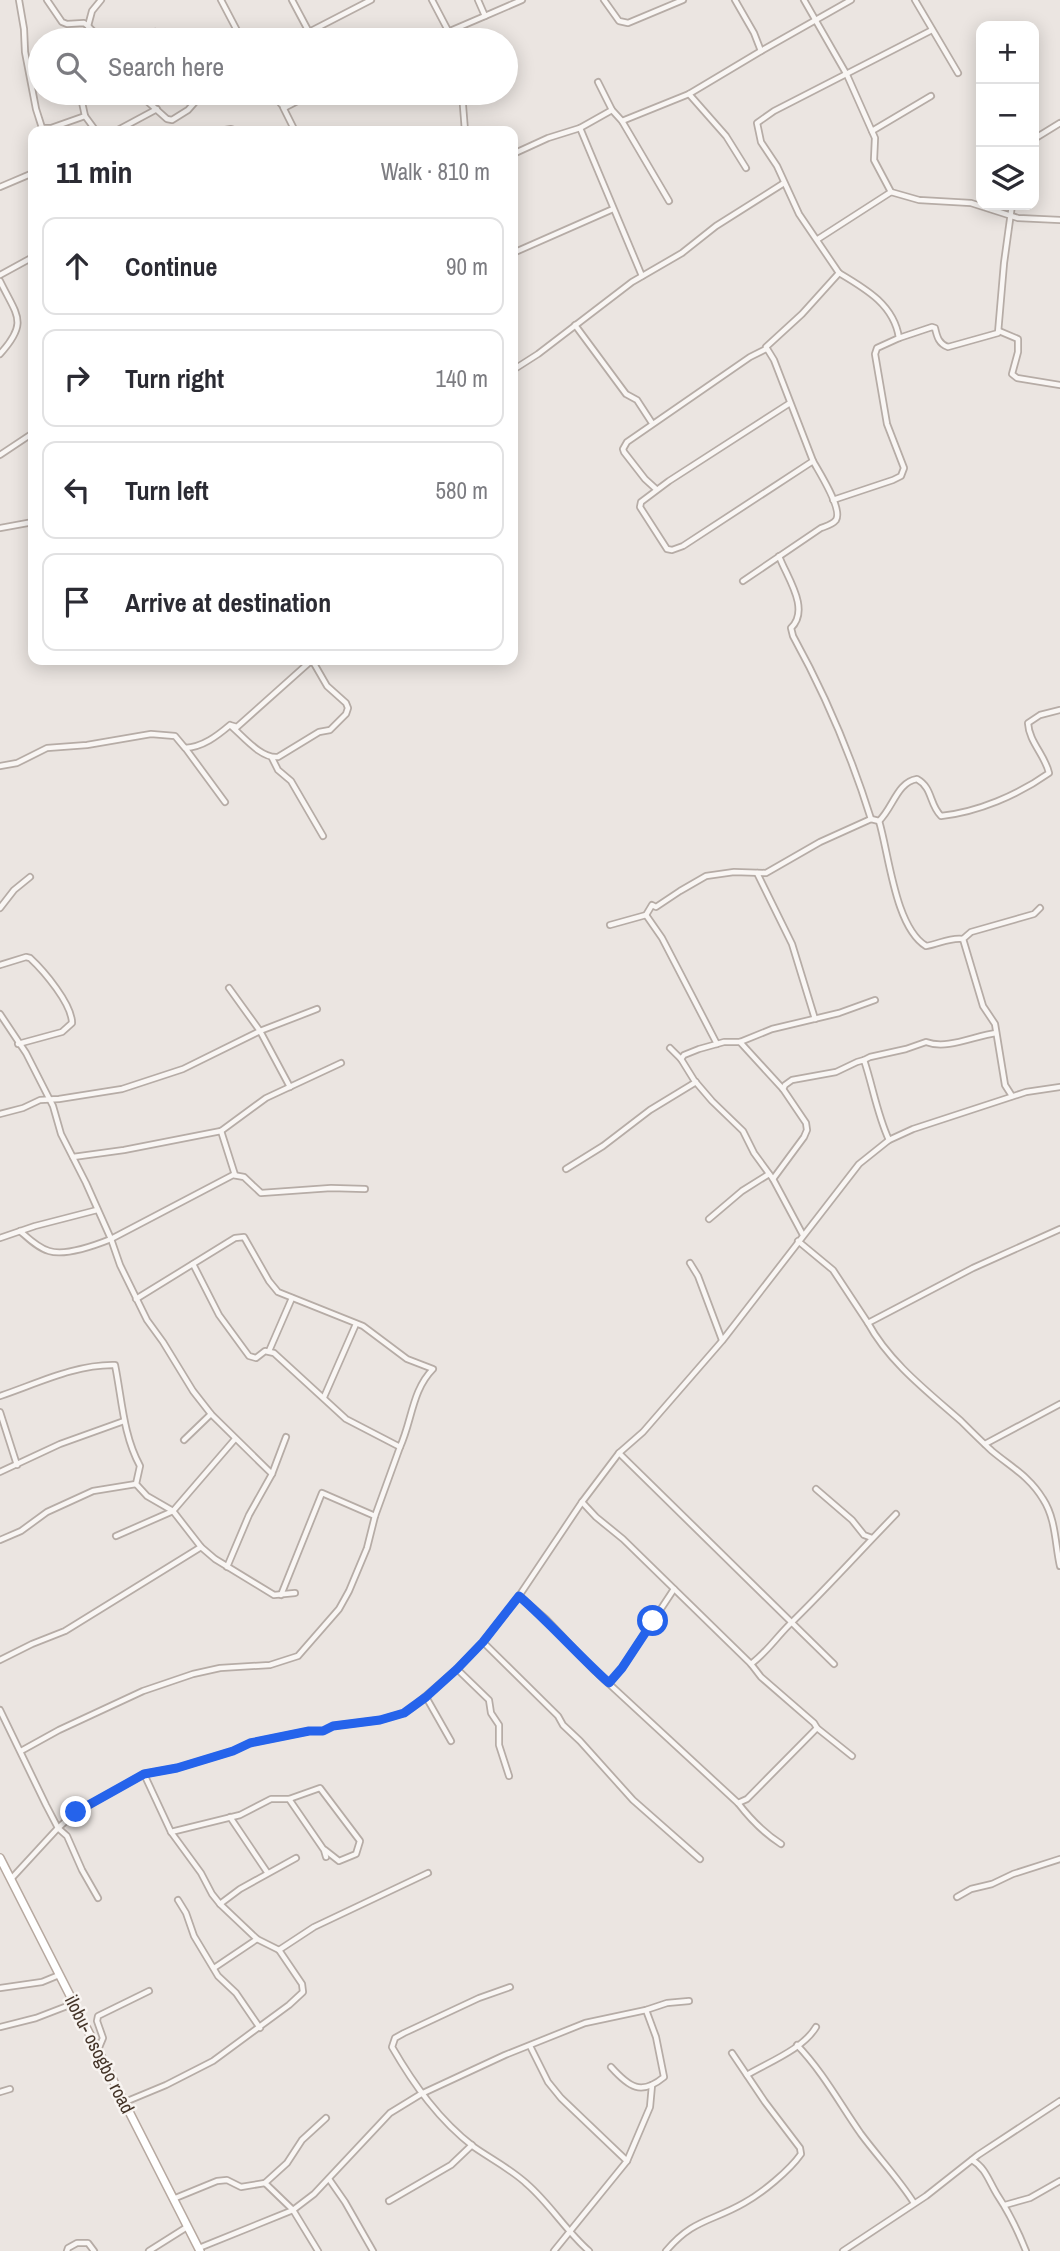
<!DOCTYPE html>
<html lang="en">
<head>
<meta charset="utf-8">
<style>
	body { margin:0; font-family:"Archivo Narrow",sans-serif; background:#f7f7f7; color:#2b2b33 }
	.controls { position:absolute; right:21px; top:21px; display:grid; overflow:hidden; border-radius:14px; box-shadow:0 4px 18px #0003 }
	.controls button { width:63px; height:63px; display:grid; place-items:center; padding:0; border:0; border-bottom:2px solid #e1e1e2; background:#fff; color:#2b2b33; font:35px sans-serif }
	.stop { position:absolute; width:21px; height:21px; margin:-16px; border:5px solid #2563eb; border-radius:50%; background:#fff }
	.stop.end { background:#2563eb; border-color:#fff; box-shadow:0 2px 7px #0008 }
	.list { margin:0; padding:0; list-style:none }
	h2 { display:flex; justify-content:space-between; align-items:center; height:91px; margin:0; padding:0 28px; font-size:30px }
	h2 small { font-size:23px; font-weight:400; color:#7c7c81 }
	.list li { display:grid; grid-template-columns:46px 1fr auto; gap:21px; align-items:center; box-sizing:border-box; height:98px; margin:0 14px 14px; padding:0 14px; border:2px solid #e1e1e2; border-radius:14px }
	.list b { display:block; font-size:26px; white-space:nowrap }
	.list em { font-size:23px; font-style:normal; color:#7c7c81 }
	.icon { flex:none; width:38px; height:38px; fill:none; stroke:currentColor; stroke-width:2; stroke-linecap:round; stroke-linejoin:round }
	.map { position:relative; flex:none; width:1060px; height:2251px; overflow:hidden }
	.search { position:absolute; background:#fff; box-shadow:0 4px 18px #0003; left:28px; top:28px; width:490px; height:77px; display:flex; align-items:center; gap:18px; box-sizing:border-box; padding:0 24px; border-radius:38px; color:#7c7c81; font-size:26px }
	.panel { position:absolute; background:#fff; box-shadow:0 4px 18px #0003; left:28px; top:126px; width:490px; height:539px; border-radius:14px }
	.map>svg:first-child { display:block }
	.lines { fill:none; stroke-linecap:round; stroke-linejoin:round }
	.street-casing { stroke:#b6aca6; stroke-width:8 }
	.primary-casing { stroke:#b7a9a0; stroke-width:10 }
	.street { stroke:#f9f6f4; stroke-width:4.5 }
	.primary { stroke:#fff; stroke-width:7 }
	.route { stroke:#2563eb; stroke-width:9 }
	.labels { text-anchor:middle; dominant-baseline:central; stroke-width:5; stroke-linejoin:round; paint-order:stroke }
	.street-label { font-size:19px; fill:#443428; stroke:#f8f4f1 }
</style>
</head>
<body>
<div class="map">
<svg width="1060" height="2251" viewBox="0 0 1060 2251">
	<rect width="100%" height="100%" fill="#ebe5e1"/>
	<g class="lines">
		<defs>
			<g id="street">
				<path d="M 19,0 L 24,29 L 25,52 L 36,109 L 43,131"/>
				<path d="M 47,0 L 62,22 L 67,24 L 84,23 L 88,26 L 102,40"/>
				<path d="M 221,0 L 242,40"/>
				<path d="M 292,0 L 309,32"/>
				<path d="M 432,0 L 453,40"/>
				<path d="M 604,0 L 619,21 L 628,23 L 683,0"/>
				<path d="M 735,0 L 754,33 L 761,51"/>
				<path d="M 804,0 L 847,75 L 875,138 L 874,160 L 891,192 L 919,200 L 971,203 L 1018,218 L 1060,220"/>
				<path d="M 915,0 L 958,73"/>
				<path d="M 485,16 L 522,0"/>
				<path d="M 88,26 L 92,11 L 101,0"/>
				<path d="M 143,40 L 155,32"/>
				<path d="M 287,40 L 309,32 L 371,0"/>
				<path d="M 429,40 L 485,16 L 478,0"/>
				<path d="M 598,82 L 612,110 L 622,121 L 669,201"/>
				<path d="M 138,93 L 167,119 L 172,120 L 188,110 L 203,93"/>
				<path d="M 273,93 L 281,104 L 286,107 L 313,93"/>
				<path d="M 462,93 L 465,131"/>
				<path d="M 689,94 L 726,136 L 746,168"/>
				<path d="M 283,107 L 295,131"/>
				<path d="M 85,116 L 96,131"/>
				<path d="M 622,121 L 689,94 L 761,51 L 851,0"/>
				<path d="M 43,128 L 51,128 L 85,116 L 80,93"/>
				<path d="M 580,128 L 642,276"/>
				<path d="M 116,131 L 157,109"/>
				<path d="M 219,131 L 231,129 L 237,131"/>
				<path d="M 872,131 L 931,96"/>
				<path d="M 1034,139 L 1060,123"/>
				<path d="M 513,154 L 548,138 L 580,128 L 612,110"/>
				<path d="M 0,187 L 33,173"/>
				<path d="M 818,239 L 891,192"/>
				<path d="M 513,253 L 613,209"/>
				<path d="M 0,275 L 33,257"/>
				<path d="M 0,281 C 17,316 29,322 0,354"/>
				<path d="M 575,325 L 626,394 L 637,400 L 652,423"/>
				<path d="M 999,331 L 1018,339 L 1018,352 L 1012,374 L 1017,378 L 1060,385"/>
				<path d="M 899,338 L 932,327 L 935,328 C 937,337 939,344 948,347 L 998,333 L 1004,263 L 1012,205"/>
				<path d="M 513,370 L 538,354 L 632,282 L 682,253 L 716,226 L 784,183"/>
				<path d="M 790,403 L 669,481 L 641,502 L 640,507 L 667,549 L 672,550 L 683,546 L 813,461 L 774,360 L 766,347 L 802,314 L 839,273 L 799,214 L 777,166 L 761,142 L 757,123 L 774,111 L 932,30"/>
				<path d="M 0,455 L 33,433"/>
				<path d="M 656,489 L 645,479 L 624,452 L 623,449 L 627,442 L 750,357 L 766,349"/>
				<path d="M 833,500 L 893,480 L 901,476 L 904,468 L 887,424 L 875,354 L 877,348 L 899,338 C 894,305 866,289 839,273"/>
				<path d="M 0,528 L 33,522"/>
				<path d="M 779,556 C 786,576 811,609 791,628 L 793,636 C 825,694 851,755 871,819"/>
				<path d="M 743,581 L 821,528 C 826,526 832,525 836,520 C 843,509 819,472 813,461"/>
				<path d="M 186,749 L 225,802"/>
				<path d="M 272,758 L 278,770 L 291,781 L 323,836"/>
				<path d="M 0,766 L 17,763 L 47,748 L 87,745 L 151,734 L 175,736 L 185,748 C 203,747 217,736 230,725 L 237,727 L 312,660 L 327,686 L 346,703 L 348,708 L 346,714 L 330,730 L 319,732 L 278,757 C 261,759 243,736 230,725"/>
				<path d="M 879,821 C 889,854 895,927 926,946 C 939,944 950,937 963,939"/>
				<path d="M 757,873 L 792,944 L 815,1019"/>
				<path d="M 0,908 L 14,890 L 30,877"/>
				<path d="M 646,915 L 662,938 L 717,1044"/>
				<path d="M 610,925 L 646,915 L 652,905 L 656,907 L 680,891 L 706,876 L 734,872 L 766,873 L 820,842 L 871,819 L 879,821 C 893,808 897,782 917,779 C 933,788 929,804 941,816 C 978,812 1018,795 1049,773 C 1045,755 1029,742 1028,723 L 1040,715 L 1060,710"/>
				<path d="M 0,965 L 26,957 L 30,958 C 44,971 72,1004 72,1023 L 62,1032 L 18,1044"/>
				<path d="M 229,988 L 260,1031 L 290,1087"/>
				<path d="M 0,1014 L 26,1053 L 53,1106 L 61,1134 L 86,1183 L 111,1239 L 120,1265 L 147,1320 L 163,1342 L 193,1391 L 211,1414 L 272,1474"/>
				<path d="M 740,1042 L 783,1089 L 806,1123 L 807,1130 L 804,1137 L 773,1179"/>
				<path d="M 670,1048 L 681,1059 L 694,1080 L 712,1101 L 743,1131 L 754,1153 L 773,1179 L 803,1235"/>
				<path d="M 681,1059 L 684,1055 L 699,1049 L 724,1042 L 740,1042 L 772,1029 L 839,1013 L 875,1000"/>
				<path d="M 864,1060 L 870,1057 L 906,1049 L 926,1042 C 947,1050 974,1036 996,1033"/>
				<path d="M 783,1089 L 785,1085 L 792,1080 L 836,1072 L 857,1062 L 864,1060 C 873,1087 877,1114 889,1140"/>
				<path d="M 1012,1096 L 1005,1085 L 995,1024 L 983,1006 L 963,939 L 971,932 L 1034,914 L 1040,908"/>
				<path d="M 0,1114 L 23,1108 L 40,1100 L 59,1099 L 122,1089 L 183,1069 L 260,1031 L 317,1009"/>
				<path d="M 221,1131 L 235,1175"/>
				<path d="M 73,1157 L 124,1150 L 221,1131 L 266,1098 L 341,1063"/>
				<path d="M 566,1169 L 603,1146 L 650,1110 L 696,1082"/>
				<path d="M 709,1219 L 742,1191 L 769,1174"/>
				<path d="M 20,1231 C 28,1238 38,1248 49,1251 C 65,1256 96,1245 111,1239 L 233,1175 L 244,1177 L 261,1193 L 331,1188 L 365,1189"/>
				<path d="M 0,1238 L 35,1226 L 97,1210"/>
				<path d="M 798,1241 L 833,1270 L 868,1323 L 973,1268 L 1060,1229"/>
				<path d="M 690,1263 L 698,1276 L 722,1340"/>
				<path d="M 136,1299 L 235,1238 L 244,1237 L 269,1281 L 278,1292 L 363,1326 L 407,1359 L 433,1369 C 412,1390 412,1421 400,1447"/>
				<path d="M 868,1323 C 889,1362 928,1392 961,1421 C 971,1431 981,1441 992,1451 C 1011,1467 1029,1476 1043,1499 C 1056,1519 1055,1544 1060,1566"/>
				<path d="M 269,1351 L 292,1298"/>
				<path d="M 0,1396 C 36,1384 76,1364 115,1365 C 122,1399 123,1435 140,1466 L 136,1484 L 147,1496 L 173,1511 L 201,1547 L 215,1559 L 274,1595 L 295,1593"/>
				<path d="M 324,1397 L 356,1324"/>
				<path d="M 0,1412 L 17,1465"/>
				<path d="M 184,1440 L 211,1414"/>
				<path d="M 985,1444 L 1060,1404"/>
				<path d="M 619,1453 L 834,1664"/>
				<path d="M 0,1472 L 60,1444 L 124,1421"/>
				<path d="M 816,1489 L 852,1520 L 864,1535 L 872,1538"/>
				<path d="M 582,1502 L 596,1517 L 623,1539 L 751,1664 L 761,1677 L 814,1723 L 817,1728 L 852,1756"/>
				<path d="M 116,1536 L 173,1511 L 235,1439"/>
				<path d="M 0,1540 L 21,1531 L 47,1512 L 93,1491 L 136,1484"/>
				<path d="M 227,1567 L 249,1515 L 272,1474 L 286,1437"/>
				<path d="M 281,1595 L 322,1493 L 375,1516"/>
				<path d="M 519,1596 L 546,1619 L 593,1669 L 738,1803 C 751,1820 764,1833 781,1844"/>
				<path d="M 483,1642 L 558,1716 L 563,1725 L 580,1741 L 633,1800 L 700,1859"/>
				<path d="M 0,1660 L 32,1644 L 65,1631 L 201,1547"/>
				<path d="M 751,1664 C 767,1652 775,1639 789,1625 C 826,1589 860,1551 896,1514"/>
				<path d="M 457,1669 L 489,1700 L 491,1713 L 499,1725 L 499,1745 L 509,1776"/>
				<path d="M 609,1683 L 622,1668 L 674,1589"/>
				<path d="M 426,1697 L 451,1741"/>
				<path d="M 0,1710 L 46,1805 L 58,1828 L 67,1836 L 82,1870 L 98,1898"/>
				<path d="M 21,1751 L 59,1730 L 143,1691 L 193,1674 L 220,1668 L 270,1665 L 298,1656 L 339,1609 L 349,1591 L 367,1548 L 375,1516 L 400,1447 L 346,1419 L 274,1353 L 265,1351 L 256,1358 L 249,1356 L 219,1315 L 193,1264"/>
				<path d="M 289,1799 L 320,1788 L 360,1841 L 356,1854 L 339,1861 L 325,1850"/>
				<path d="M 738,1803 L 747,1799 L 817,1728"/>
				<path d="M 230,1817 L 267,1872"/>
				<path d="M 171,1832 L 240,1815 L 271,1799 L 289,1799 L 324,1850 L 326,1857"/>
				<path d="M 11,1879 L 58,1828 L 76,1812 L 144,1774 L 177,1768 L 233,1751 L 250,1743 L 309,1731 L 323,1731 L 333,1726 L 380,1720 L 404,1713 L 413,1707 L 457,1669 L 483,1642 L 519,1596 L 582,1502 L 619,1453 L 643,1432 L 722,1341 L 859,1164 L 889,1140 L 913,1129 L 1026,1092 L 1060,1087"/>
				<path d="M 957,1897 L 971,1889 L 992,1884 L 1013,1874 L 1060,1859"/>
				<path d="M 178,1900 L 186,1913 L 194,1936 L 218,1976 L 236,1993 L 260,2028"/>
				<path d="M 220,1904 L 240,1889 L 296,1858"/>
				<path d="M 279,1950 L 314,1927 L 428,1873"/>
				<path d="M 214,1968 L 257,1939"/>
				<path d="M 510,1987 L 479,1998 L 404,2033 L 395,2038 L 392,2047 C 414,2085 439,2120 474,2147 C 491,2159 511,2169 527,2184 C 551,2205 566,2231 589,2251"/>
				<path d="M 0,1988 L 42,1982 L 59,1975"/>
				<path d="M 0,2027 L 36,2018 L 75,2003"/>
				<path d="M 797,2045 C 823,2072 840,2104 861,2134 C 878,2157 899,2179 914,2203"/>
				<path d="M 530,2046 L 548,2082 L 561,2098 L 627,2161"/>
				<path d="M 98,2050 L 103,2038 L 97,2021 L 98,2016 L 149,1991"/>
				<path d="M 611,2067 C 629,2087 641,2096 664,2077 L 656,2037 L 646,2010"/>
				<path d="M 747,2075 C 769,2062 803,2049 816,2027"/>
				<path d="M 0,2092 L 10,2089"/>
				<path d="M 125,2102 L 166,2085 L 213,2061 L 289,2005 L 303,1992 L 302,1984 L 279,1950 L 257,1939 L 220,1904 L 212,1894 L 201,1873 L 171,1832 L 144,1774"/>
				<path d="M 972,2160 C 986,2168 989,2182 998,2196 C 1010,2214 1018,2231 1026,2251"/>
				<path d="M 329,2179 L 345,2202 L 373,2251"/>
				<path d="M 265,2183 L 287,2163 L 302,2140 L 326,2118"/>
				<path d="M 173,2199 L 217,2181 L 227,2180 L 241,2187 L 265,2183 L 293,2210 L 318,2251"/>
				<path d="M 389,2201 L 451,2165 L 472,2145"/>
				<path d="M 1005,2205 L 1030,2198 L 1060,2181"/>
				<path d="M 199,2248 L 293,2210 L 314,2194 L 390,2113 L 421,2094 L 505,2055 L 585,2023 L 646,2010 L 667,2003 L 689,2001"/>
				<path d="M 67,2251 L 68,2248 L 77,2243 L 88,2243 L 94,2251"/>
				<path d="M 149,2251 L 187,2227"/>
				<path d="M 554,2251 L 627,2161 L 650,2107 L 652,2085"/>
				<path d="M 666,2251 C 693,2219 711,2222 744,2203 C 762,2193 789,2171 801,2154 L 800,2148 L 765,2102 L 732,2053"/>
				<path d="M 843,2251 L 926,2196 L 978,2155 L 1060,2101"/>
			</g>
			<path id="primary" d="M 0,1858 L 200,2251"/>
		</defs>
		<use href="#street" class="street-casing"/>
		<use href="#primary" class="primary-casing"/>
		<use href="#street" class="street"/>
		<use href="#primary" class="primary"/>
	</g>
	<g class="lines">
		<path class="route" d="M 76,1812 L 144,1774 L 177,1768 L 233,1751 L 250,1743 L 309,1731 L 323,1731 L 333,1726 L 380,1720 L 404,1713 L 426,1697 L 457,1669 L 483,1642 L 519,1596 C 551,1624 578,1655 609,1683 L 622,1668 L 653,1621"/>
	</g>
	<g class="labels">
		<g class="street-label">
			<text transform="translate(100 2054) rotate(63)">ilobu- osogbo road</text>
		</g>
	</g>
</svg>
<div class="controls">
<button>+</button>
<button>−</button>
<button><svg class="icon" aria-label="layers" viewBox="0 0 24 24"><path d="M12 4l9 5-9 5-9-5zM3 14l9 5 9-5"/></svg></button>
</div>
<div class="stop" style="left:653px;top:1621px"></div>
<div class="stop end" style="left:76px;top:1812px"></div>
<div class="search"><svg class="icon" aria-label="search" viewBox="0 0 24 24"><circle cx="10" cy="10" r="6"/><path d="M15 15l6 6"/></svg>Search here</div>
<section class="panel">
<h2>11 min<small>Walk · 810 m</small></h2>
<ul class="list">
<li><svg class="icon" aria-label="ahead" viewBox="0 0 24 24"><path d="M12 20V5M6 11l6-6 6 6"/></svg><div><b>Continue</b></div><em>90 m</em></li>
<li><svg class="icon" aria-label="right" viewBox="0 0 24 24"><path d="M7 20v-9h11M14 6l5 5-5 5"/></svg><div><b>Turn right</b></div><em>140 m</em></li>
<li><svg class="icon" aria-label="left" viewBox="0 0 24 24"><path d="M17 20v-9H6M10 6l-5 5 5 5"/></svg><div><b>Turn left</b></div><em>580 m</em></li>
<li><svg class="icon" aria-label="arrive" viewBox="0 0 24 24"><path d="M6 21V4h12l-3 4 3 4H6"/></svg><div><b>Arrive at destination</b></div></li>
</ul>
</section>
</div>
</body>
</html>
